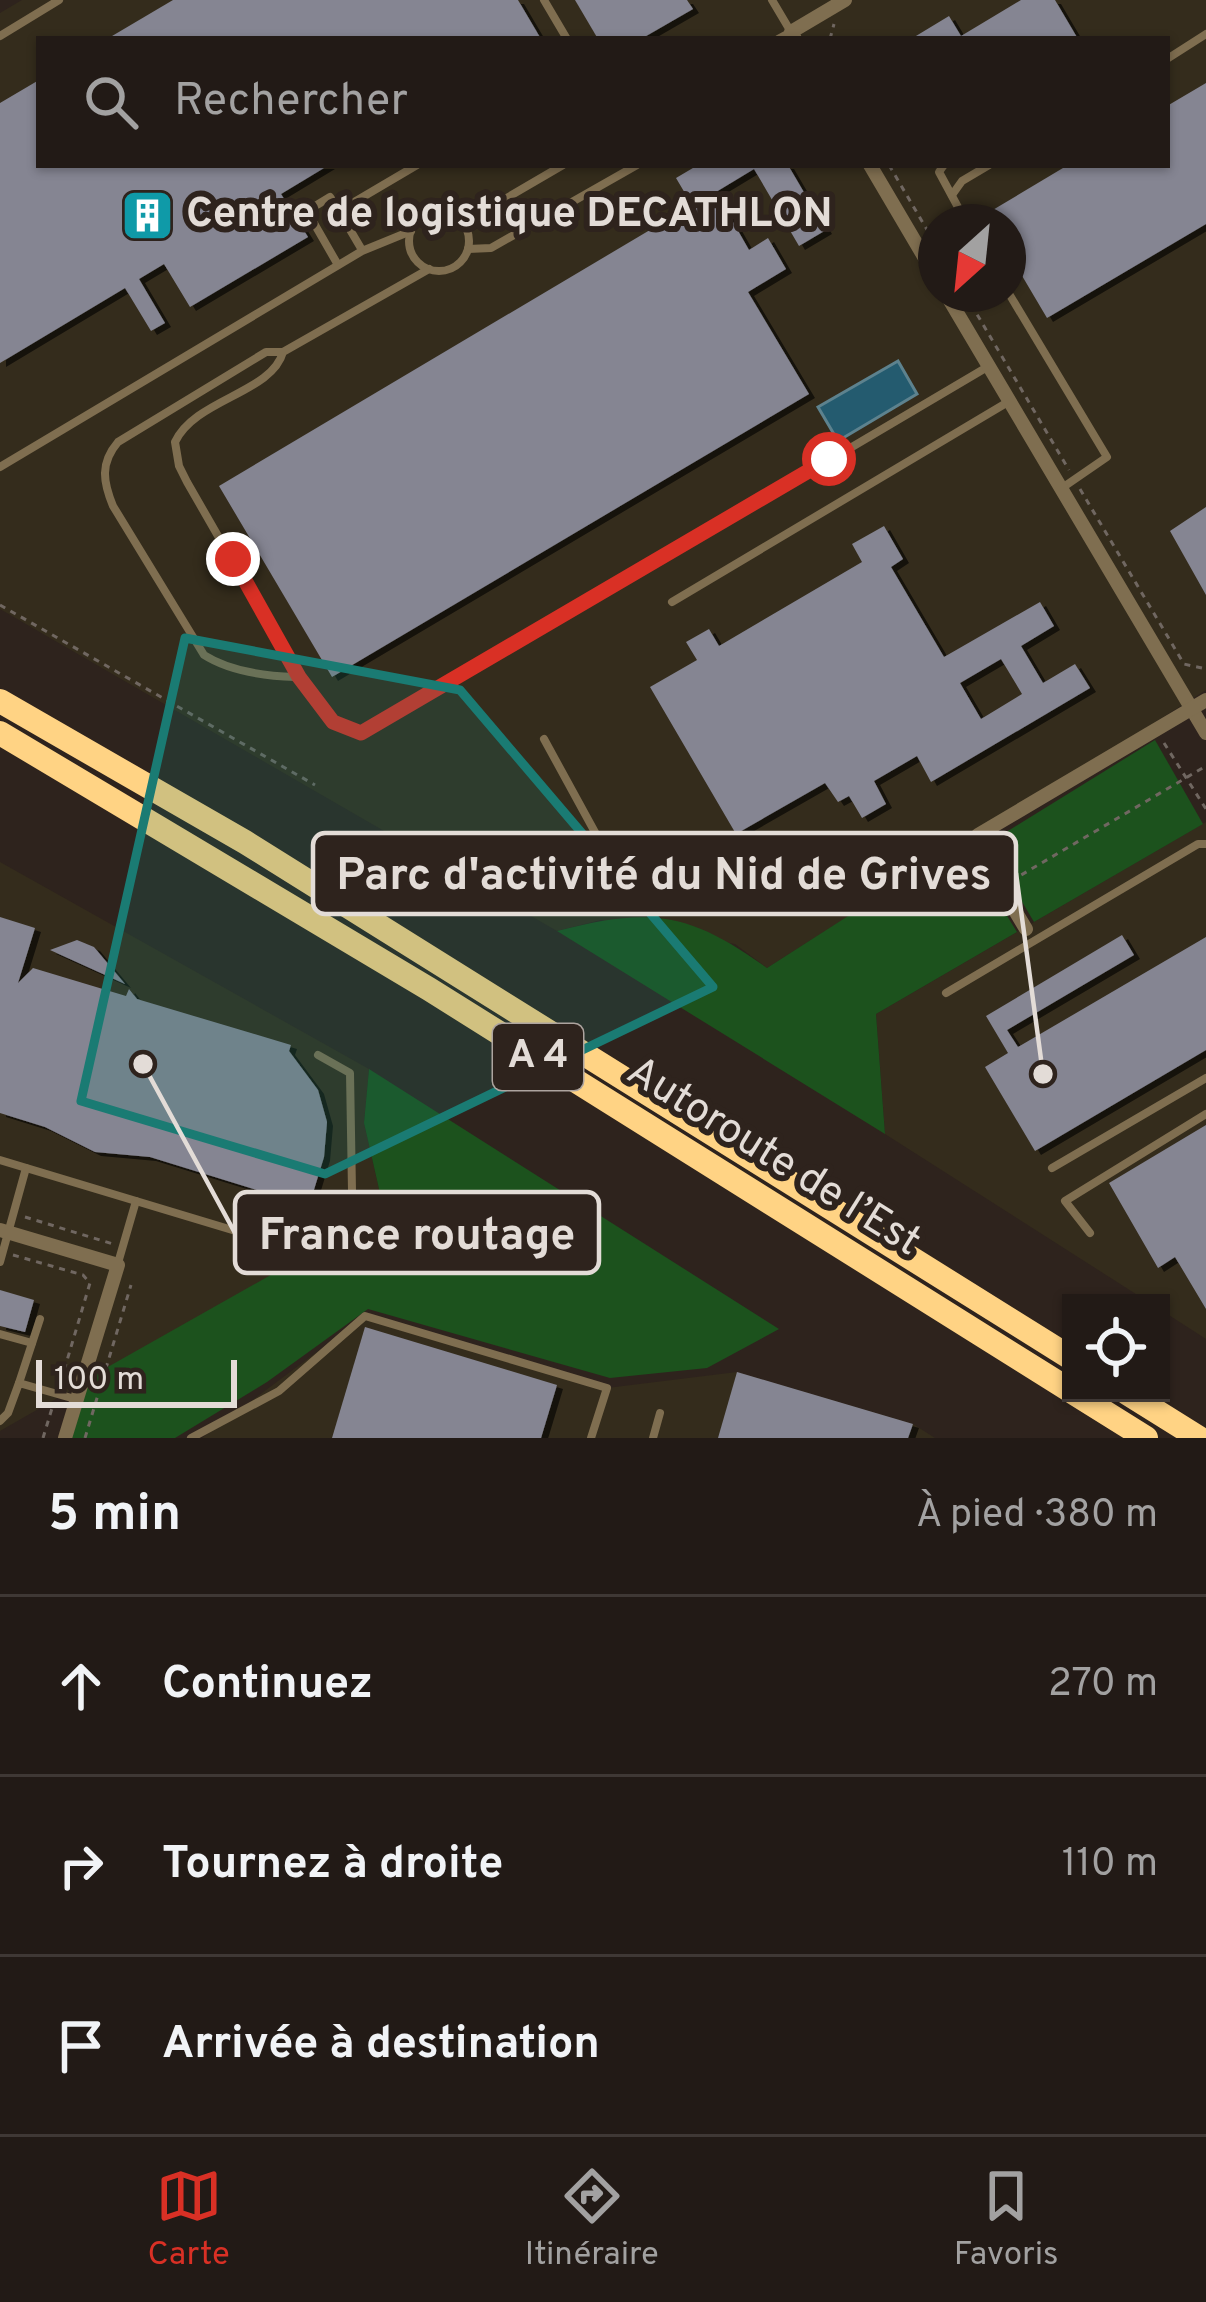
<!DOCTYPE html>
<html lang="fr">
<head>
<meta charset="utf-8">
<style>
	body { margin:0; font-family:Overpass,sans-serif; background:#2e2723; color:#f1f3f6 }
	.controls { position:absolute; right:36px; bottom:36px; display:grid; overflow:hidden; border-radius:0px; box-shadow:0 3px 9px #0004 }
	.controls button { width:108px; height:108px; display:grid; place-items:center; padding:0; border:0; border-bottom:3px solid #3f3835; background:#221a16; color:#f1f3f6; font:60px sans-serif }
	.compass { position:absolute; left:918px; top:204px; width:108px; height:108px; border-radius:50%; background:#221a16; box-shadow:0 3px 9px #0004; rotate:207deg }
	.scale { position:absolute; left:36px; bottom:30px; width:201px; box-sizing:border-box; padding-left:12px; border:6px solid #e3dcd7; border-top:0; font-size:33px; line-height:42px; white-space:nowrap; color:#e3dcd7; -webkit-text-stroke:9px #2e231d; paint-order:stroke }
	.stop { position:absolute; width:36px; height:36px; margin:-27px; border:9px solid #d93025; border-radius:50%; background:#fff }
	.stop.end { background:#d93025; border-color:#fff; box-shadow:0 3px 12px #0008 }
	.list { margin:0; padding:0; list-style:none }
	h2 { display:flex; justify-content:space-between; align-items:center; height:156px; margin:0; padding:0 48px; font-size:51px }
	h2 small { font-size:39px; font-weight:400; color:#a2a1a1 }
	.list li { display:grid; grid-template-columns:78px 1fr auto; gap:36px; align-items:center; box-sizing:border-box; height:180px; padding:0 48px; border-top:3px solid #3f3835 }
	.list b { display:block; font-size:45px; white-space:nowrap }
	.list em { font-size:39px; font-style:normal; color:#a2a1a1 }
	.icon { flex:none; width:66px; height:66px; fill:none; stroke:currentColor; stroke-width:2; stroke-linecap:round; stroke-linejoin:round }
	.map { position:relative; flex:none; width:1206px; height:1438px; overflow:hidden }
	.search { position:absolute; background:#221a16; box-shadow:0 3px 9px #0004; left:36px; right:36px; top:36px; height:132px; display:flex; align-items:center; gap:30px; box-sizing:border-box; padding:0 42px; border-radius:0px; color:#a2a1a1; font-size:45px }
	.sheet { height:696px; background:#221a16 }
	nav { display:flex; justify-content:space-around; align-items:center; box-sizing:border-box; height:168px; border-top:3px solid #3f3835; background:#221a16; font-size:33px; color:#a2a1a1 }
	nav a { display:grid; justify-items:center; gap:6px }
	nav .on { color:#d93025 }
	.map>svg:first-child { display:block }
	.industrial { fill:#342c1c; fill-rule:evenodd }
	.green { fill:#1c521d }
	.water { fill:#245b6f; stroke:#5d828e; stroke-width:3 }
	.building { fill:#858592; fill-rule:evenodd; filter:url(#shadow) }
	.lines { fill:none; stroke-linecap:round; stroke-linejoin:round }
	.path { stroke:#706761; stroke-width:3; stroke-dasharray:6 6; stroke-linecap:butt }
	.service { stroke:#7f6e50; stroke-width:8 }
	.minor { stroke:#7f6e50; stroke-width:14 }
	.motorway { stroke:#ffd384; stroke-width:24 }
	.route { stroke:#d93025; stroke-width:15 }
	.marked { fill:#1a7b73; fill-opacity:0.2; stroke:#1a7b73; stroke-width:9; stroke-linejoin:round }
	.labels { text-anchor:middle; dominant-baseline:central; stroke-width:12; stroke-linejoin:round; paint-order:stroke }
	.shield { fill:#2e231d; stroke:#ada49f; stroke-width:3 }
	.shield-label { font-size:39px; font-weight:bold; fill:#e3dcd7 }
	.poi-label { font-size:42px; font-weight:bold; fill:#e3dcd7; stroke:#2e231d; text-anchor:start }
	.street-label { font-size:42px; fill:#e3dcd7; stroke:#2e231d }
	.leader { fill:none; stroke:#e3dcd7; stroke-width:4.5 }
	.callout-dot { fill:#e3dcd7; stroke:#2e231d; stroke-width:4.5 }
	.callout { fill:#2e231d; stroke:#e3dcd7; stroke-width:4.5 }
	.callout-label { font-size:45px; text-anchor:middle; font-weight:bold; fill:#e3dcd7 }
</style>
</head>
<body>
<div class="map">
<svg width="1206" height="1438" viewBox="0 0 1206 1438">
	<defs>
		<filter id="shadow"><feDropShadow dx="6" dy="4" stdDeviation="0" flood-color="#0009"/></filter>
	</defs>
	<rect width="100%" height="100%" fill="#2e231d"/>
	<g class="industrial">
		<path d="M 22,0 L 1206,0 L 1206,690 L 767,968 L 735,944 L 601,920 L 557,931 L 0,609 L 0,13 ZM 39,39 L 1167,39 L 1167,165 L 39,165 ZM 936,222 L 1008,222 L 1008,294 L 936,294 Z"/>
		<path d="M 1206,822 L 1206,1339 L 1161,1310 L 1161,1303 L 1150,1303 L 885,1134 L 876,1014 Z"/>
		<path d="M 0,862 L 369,1069 L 364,1123 L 384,1211 L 0,1431 Z"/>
		<path d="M 365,1316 L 607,1388 L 737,1372 L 913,1424 L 935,1438 L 202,1438 Z"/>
	</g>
	<g class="green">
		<path d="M 1155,740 L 1203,824 L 1034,922 L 994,854 L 998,837 Z"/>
		<path d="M 962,843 L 1017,932 L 876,1014 L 885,1134 L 557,931 C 649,907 689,911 767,968 Z"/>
		<path d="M 369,1069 L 779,1329 L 707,1368 L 610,1378 L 368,1309 L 267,1382 L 175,1438 L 72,1438 L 90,1377 L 384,1211 L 364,1123 Z"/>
	</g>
	<path class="water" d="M 898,361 L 917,394 L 838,441 L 818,407 Z"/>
	<g class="building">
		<path d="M 173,0 L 518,0 L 541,39 L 107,39 Z"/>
		<path d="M 575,0 L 687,0 L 693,9 L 641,39 L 598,39 Z"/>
		<path d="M 1021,0 L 1055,0 L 1078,39 L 911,39 L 949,16 L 961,36 Z"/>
		<path d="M 39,80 L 39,165 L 329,165 L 281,194 L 308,237 L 190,307 L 164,264 L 139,279 L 165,323 L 151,331 L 125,288 L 0,363 L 0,103 Z"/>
		<path d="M 1206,83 L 1206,224 L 1047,318 L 1008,252 L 1008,222 L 990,222 L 986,214 L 1068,165 L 1167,165 L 1167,106 Z"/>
		<path d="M 698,165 L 788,165 L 826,230 L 799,246 L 754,169 L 716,192 L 749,250 L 768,238 L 786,269 L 748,292 L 809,394 L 332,677 L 219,486 L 692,205 L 676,178 Z"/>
		<path d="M 1206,507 L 1206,595 L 1170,531 Z"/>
		<path d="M 884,526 L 903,559 L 891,567 L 944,657 L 1040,602 L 1054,626 L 1021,646 L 1043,683 L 1075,664 L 1090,688 L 931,782 L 917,756 L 874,781 L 886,804 L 862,818 L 849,796 L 838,802 L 825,783 L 736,834 L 650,687 L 697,660 L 686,642 L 709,629 L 719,646 L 862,562 L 852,544 ZM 1001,659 L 1022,694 L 981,719 L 960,683 Z"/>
		<path d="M 0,917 L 35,928 L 18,983 L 33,968 L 126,996 L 129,989 L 137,999 L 291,1045 L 289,1051 L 318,1090 L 327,1122 L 324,1157 L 309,1206 L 150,1157 L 95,1152 L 45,1127 L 0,1113 Z"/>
		<path d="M 1122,935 L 1134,955 L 1007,1030 L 1018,1047 L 1206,937 L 1206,1050 L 1035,1151 L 985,1067 L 1008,1053 L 986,1016 Z"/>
		<path d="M 77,940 L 94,947 L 125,984 L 50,950 Z"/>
		<path d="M 1206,1125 L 1206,1309 L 1175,1257 L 1158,1268 L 1109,1183 Z"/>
		<path d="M 0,1290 L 34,1300 L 25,1332 L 0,1326 Z"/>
		<path d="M 365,1327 L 557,1385 L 541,1438 L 332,1438 Z"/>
		<path d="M 737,1372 L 913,1424 L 908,1438 L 718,1438 Z"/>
	</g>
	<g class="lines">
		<g class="path">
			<path d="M 830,39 L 834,24"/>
			<path d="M 889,165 L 936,245"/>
			<path d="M 965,294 L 1069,470"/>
			<path d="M 1080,489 L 1184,664 L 1206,669"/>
			<path d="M 0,605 L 315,785"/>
			<path d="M 1164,743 L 1206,809"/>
			<path d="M 1011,881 L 1206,766"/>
			<path d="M 25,1217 L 113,1244"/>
			<path d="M 13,1255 L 83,1275 L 90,1283 L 60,1384"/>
			<path d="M 43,1438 L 53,1405"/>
			<path d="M 85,1438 L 131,1285"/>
		</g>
		<g class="service">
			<path d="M 544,0 L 567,39"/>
			<path d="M 772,0 L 791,32 L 778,39"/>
			<path d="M 0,36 L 59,0"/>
			<path d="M 1167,59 L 1206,34"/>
			<path d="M 944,165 L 939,172 L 966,222"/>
			<path d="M 952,195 L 962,181 L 989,165"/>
			<circle cx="439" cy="241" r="30"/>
			<path d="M 464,223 L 563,165"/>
			<path d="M 468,249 L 491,248 L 637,165"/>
			<path d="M 362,250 L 339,211 L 417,165"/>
			<path d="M 338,265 L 307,211 L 330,197 L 339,211"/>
			<path d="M 1008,292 L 1107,457 L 1062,488"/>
			<path d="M 283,352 C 272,393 195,399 175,442 L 179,466 L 187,482 L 299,677 L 295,677 C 265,676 229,671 204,655 L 113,506 C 103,482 100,463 118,442 L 266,352 L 283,352 L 429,269"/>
			<path d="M 0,467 L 362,251 L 411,231"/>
			<path d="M 672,602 L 1008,402"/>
			<path d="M 299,677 C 317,701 334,737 369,730 L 790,479 L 835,457 L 989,366"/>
			<path d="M 544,739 L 614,867 L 641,890 L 759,900 L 774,893"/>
			<path d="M 946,993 L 1198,844 L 1206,844"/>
			<path d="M 0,1160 L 272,1242 L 335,1216 L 352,1191 L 350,1073 L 318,1055"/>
			<path d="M 1052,1168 L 1206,1078"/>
			<path d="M 1090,1233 L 1065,1201 L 1206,1114"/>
			<path d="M 0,1262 L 26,1168"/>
			<path d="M 118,1263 L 136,1201"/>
			<path d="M 0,1334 L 32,1343"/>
			<path d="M 19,1383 L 40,1319"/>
			<path d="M 0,1421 L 8,1413 L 19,1383 L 75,1399"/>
			<path d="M 191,1438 L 279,1391 L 365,1316 L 607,1388 L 591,1438"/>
			<path d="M 653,1438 L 660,1413"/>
		</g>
		<g class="minor">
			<path d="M 795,39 L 791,32 L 845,0"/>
			<path d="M 870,165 L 936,277"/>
			<path d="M 946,294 L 1206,733"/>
			<path d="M 1026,929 L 975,844 L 978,835 L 1206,700"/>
			<path d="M 0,1230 L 118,1265 L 65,1438"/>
		</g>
		<g class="motorway">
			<path d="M 0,701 L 245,842 L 1071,1358"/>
			<path d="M 0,733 L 429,989 L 1071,1391"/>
			<path d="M 1074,1393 L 1146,1438"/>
			<path d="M 1127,1393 L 1199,1438"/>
		</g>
	</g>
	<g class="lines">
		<path class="route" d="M 233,559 L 299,677 L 333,722 L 361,733 L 829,459"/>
	</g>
	<path class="marked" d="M 185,638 L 460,690 L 713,987 L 325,1174 L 81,1101 Z"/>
	<defs>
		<symbol id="building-square" viewBox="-11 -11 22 22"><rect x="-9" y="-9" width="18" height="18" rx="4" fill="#0f9aa8" stroke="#2e231d"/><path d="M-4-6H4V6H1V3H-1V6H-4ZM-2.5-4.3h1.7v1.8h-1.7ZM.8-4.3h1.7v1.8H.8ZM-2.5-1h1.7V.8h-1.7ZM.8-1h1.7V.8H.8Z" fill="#fff"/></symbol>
	</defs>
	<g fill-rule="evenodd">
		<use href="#building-square" x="118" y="186" width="59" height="59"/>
	</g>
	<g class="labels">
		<rect class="shield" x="493" y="1024" width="90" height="66" rx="9"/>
		<g class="shield-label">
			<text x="538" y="1057">A 4</text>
		</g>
		<g class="poi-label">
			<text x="186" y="215">Centre de logistique DECATHLON</text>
		</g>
		<g class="street-label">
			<text transform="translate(773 1158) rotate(32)">Autoroute de l’Est</text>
		</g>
	</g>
	<path class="leader" d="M1043 1074L1016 873M143 1064L235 1233"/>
	<g class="callout-dot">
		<circle cx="1043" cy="1074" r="12"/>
		<circle cx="143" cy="1064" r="12"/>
	</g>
	<g class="callout">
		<rect x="313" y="833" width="703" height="81" rx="12"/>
		<rect x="235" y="1192" width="364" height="81" rx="12"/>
	</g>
	<g class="callout-label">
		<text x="664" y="889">Parc d'activité du Nid de Grives</text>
		<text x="417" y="1249">France routage</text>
	</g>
</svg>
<div class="controls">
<button><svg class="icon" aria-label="locate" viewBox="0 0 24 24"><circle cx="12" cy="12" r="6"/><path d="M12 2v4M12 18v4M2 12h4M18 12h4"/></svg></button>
</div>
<svg class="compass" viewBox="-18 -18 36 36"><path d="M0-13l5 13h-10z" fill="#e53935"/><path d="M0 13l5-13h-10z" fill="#a2a1a1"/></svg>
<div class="scale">100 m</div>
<div class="stop" style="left:829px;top:459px"></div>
<div class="stop end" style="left:233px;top:559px"></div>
<div class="search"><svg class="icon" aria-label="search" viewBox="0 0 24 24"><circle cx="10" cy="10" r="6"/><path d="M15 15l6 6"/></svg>Rechercher</div>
</div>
<section class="sheet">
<h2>5 min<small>À pied · 380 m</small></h2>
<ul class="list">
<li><svg class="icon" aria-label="ahead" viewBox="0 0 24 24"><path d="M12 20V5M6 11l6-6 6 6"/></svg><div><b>Continuez</b></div><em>270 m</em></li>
<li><svg class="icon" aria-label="right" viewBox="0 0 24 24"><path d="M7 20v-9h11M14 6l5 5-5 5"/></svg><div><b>Tournez à droite</b></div><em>110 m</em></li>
<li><svg class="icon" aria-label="arrive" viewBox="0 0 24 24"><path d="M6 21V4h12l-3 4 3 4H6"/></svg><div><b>Arrivée à destination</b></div></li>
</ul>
</section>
<nav>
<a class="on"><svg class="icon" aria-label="map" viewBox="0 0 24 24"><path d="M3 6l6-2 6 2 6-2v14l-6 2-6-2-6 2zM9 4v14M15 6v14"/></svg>Carte</a>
<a><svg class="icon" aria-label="directions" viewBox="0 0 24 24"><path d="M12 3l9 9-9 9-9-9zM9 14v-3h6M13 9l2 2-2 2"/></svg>Itinéraire</a>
<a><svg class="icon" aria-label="saved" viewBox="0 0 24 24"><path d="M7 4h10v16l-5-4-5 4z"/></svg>Favoris</a>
</nav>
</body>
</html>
